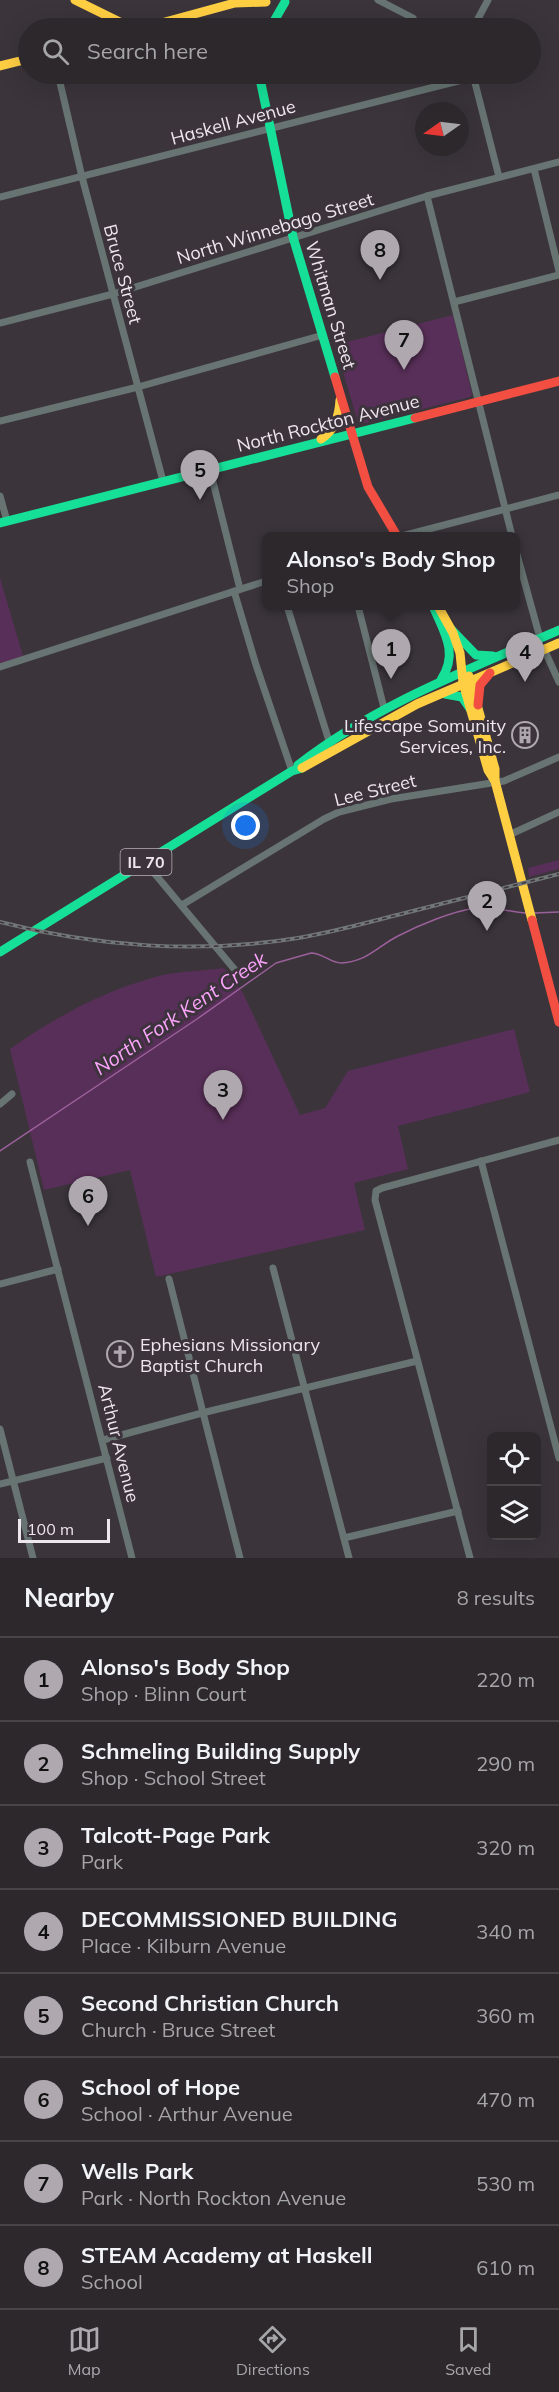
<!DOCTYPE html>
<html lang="en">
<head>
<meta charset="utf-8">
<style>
	body { margin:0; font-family:Mulish,sans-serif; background:#343034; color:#f1f3f6 }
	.controls { position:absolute; right:18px; bottom:18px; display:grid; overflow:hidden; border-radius:9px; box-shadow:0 6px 24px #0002 }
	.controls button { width:54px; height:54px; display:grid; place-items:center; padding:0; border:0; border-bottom:2px solid #484448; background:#2c282c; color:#f1f3f6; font:30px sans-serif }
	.compass { position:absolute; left:415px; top:102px; width:54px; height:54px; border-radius:50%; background:#2c282c; box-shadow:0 6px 24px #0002; rotate:256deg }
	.scale { position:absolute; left:18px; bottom:15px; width:92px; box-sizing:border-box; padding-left:6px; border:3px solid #eee7ee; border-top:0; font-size:16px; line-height:21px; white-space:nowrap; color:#eee7ee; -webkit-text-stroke:4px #3d333d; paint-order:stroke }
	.you { position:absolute; left:246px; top:826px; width:21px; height:21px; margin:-15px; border:4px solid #fff; border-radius:50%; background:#1a73e8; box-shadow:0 0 0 9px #1a73e833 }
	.badge { display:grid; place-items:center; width:39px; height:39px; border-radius:50%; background:#afa9af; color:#111; font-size:20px; font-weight:700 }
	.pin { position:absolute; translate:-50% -50px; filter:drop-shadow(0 2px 3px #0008) }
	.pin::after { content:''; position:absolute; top:32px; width:21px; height:18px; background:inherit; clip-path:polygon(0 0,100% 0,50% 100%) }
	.popup { position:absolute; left:262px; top:532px; width:258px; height:78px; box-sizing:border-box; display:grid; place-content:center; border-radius:9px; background:#2c282c; filter:drop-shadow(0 2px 4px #0005); font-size:20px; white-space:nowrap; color:#a6a6a9 }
	.popup b { font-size:22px; color:#f1f3f6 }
	.popup::after { content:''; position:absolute; left:50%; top:100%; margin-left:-12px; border:12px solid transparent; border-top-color:#2c282c }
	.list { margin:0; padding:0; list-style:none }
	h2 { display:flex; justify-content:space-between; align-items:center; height:78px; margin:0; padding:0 24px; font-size:26px }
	h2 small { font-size:20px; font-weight:400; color:#a6a6a9 }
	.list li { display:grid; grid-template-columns:39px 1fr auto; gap:18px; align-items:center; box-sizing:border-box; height:84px; padding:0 24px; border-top:2px solid #484448 }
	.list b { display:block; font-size:22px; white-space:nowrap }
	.list p { margin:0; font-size:20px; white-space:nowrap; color:#a6a6a9 }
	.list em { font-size:20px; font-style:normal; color:#a6a6a9 }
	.icon { flex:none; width:33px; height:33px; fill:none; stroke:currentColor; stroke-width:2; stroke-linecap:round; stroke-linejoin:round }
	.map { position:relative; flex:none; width:559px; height:1558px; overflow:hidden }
	.search { position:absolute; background:#2c282c; box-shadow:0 6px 24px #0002; left:18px; right:18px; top:18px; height:66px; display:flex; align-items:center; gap:15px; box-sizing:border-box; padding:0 21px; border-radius:33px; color:#a6a6a9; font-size:22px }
	.sheet { height:750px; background:#2c282c }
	nav { display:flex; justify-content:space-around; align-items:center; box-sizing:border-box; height:84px; border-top:2px solid #484448; background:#2c282c; font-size:16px; color:#a6a6a9 }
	nav a { display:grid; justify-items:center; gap:3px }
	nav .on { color:#afa9af }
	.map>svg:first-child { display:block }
	.green { fill:#582f58 }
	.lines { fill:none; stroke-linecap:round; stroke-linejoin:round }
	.stream { stroke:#9b609b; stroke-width:1.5 }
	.street { stroke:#677471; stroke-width:7 }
	.fast { stroke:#16e098; stroke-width:9 }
	.slow { stroke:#ffcf43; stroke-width:9 }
	.jam { stroke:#f24e42; stroke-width:9 }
	.rail-casing { stroke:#717676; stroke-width:4 }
	.rail { stroke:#3d333d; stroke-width:1.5; stroke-dasharray:4.5; stroke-linecap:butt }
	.labels { text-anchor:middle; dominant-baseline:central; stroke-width:6; stroke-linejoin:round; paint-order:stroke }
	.shield { fill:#3d333d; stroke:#b9b1b9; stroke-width:1.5 }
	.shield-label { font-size:16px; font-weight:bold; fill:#eee7ee }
	.street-label { font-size:18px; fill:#eee7ee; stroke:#3d333d }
	.poi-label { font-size:18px; fill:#eee7ee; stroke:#3d333d; text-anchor:end }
	.water-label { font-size:20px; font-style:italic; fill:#fba4fb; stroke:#3d333d }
</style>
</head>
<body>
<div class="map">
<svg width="559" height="1558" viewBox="0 0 559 1558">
	<rect width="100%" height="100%" fill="#3b353b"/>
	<g class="green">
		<path d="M 453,315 L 472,394 L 470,397 L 367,423 L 363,423 L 357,419 L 335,345 Z"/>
		<path d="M 0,578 L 23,656 L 0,664 Z"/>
		<path d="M 559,860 L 559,869 L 529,877 L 528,868 Z"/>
		<path d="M 224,968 L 243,993 L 300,1115 L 325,1108 L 348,1071 L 514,1029 L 530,1092 L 398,1126 L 408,1169 L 354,1183 L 365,1230 L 156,1277 L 130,1170 L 44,1190 L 10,1049 C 55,1017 105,990 159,976 C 180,971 203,971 224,968 Z"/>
	</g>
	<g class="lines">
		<g class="stream">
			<path d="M 534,913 L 559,912"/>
			<path d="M 0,1151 L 197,1019 L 276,963 L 311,953 C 322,953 331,963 341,963 C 367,962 378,946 398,936 C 419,925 453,911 476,908 C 492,906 510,912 526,913"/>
		</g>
		<g class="street">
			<path d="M 378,0 L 413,18"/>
			<path d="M 473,28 L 488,0"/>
			<path d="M 58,74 L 82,177 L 163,481"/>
			<path d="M 473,75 L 499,177"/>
			<path d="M 534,169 L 559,271"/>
			<path d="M 427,196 L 512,536"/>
			<path d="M 0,197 L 474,77"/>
			<path d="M 454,302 L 559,275"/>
			<path d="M 0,323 L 113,294 L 427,196 L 559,162"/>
			<path d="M 0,421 L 138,387 L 323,335"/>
			<path d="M 210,470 L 240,589"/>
			<path d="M 0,496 L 7,521"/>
			<path d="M 402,536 L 559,495"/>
			<path d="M 516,551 L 540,638"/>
			<path d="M 234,591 L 256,665 L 292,771"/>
			<path d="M 287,606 L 329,741"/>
			<path d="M 358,606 L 384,708"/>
			<path d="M 544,649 L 559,682"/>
			<path d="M 0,667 L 266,581"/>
			<path d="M 509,835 L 559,812"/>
			<path d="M 145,862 L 235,970"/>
			<path d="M 182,905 L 324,819 L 339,812 L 391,799 L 504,781 L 559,757"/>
			<path d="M 0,1104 L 12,1094"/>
			<path d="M 481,1161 L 559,1458"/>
			<path d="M 30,1162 L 132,1558"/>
			<path d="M 273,1268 L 349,1558"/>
			<path d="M 169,1279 L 240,1558"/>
			<path d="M 0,1284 L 58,1269"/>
			<path d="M 0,1429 L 33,1558"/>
			<path d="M 103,1440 L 202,1413 L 417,1361"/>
			<path d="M 0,1484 L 107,1458"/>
			<path d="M 344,1538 L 458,1511"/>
			<path d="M 470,1558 L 375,1200 L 376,1191 L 382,1188 L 559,1140"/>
		</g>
		<g class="fast">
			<path d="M 270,28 L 285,2"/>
			<path d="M 259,74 L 293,237 L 335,377"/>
			<path d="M 0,523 L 415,418"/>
			<path d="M 433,606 C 444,632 459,653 441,680"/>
			<path d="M 450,628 L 476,655 L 493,656"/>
			<path d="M 445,694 L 462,697 L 471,710"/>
			<path d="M 298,765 C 377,704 468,670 559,630"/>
			<path d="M 0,952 L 292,771 L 302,768"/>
		</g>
		<g class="slow">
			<path d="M 75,0 L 132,28"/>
			<path d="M 143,28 L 235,3 L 266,2"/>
			<path d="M 0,66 L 28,59"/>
			<path d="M 321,439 C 335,430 339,416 340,400"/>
			<path d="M 438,606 L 453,633 L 460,653 L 463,683 L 488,770 L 495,781 L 532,920"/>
			<path d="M 469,676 L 495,769 L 495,781"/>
			<path d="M 302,768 L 417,704 L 559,643"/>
		</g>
		<g class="jam">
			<path d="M 335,377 L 368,487 L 397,536"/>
			<path d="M 415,418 L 559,381"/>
			<path d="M 478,705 L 480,685 L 490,673"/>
			<path d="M 532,920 L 559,1022"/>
		</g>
		<defs>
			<path id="rail" d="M 0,922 C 96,947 199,954 298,938 C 334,932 369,922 405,913 C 456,900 507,887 559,874"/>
		</defs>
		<use href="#rail" class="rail-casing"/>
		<use href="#rail" class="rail"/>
	</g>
	<defs>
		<symbol id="building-ring" viewBox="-11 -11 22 22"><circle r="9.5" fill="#3d333d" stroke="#afa9af" stroke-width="1.5"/><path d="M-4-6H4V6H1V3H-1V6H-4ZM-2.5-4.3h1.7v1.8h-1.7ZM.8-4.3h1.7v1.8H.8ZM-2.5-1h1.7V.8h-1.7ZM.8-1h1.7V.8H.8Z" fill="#afa9af"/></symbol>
		<symbol id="church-ring" viewBox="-11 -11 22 22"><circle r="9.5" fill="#3d333d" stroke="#afa9af" stroke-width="1.5"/><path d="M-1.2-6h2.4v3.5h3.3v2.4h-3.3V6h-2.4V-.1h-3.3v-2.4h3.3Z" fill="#afa9af"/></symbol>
	</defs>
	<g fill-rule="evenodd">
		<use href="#building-ring" x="510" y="720" width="30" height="30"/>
		<use href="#church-ring" x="105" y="1339" width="30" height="30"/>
	</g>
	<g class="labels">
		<rect class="shield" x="120.5" y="849" width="51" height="26" rx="4.5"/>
		<g class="shield-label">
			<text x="146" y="862">IL 70</text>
		</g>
		<g class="street-label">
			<text transform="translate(233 122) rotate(-15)">Haskell Avenue</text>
			<text transform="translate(275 228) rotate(-17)">North Winnebago Street</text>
			<text transform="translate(123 274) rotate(75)">Bruce Street</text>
			<text transform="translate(331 305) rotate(73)">Whitman Street</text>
			<text transform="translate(328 423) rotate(-14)">North Rockton Avenue</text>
			<text transform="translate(375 790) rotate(-14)">Lee Street</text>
			<text transform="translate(119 1443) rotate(76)">Arthur Avenue</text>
		</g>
		<g class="poi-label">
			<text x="506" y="725">Lifescape Somunity<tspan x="506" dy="21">Services, Inc.</tspan></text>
			<text x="140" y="1344" text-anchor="start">Ephesians Missionary<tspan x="140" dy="21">Baptist Church</tspan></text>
		</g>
		<g class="water-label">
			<text transform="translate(180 1013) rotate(-34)">North Fork Kent Creek</text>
		</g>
	</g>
</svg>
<div class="controls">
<button><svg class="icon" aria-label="locate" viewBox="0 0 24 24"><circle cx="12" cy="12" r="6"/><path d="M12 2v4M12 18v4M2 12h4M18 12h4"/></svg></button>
<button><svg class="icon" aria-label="layers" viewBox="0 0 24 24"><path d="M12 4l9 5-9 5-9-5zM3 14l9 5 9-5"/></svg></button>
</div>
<svg class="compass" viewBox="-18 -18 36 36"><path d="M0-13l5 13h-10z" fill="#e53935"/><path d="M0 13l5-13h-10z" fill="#a6a6a9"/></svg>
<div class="scale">100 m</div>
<div class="you"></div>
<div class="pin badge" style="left:391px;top:679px">1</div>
<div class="popup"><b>Alonso's Body Shop</b>Shop</div>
<div class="pin badge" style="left:487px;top:931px">2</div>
<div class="pin badge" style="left:223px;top:1120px">3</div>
<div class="pin badge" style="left:525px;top:682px">4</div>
<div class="pin badge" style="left:200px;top:500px">5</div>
<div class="pin badge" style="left:88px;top:1226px">6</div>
<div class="pin badge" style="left:404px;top:370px">7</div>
<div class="pin badge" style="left:380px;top:280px">8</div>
<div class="search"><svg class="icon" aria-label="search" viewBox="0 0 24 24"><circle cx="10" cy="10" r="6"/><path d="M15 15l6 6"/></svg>Search here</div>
</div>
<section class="sheet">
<h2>Nearby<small>8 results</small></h2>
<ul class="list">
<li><span class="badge">1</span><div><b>Alonso's Body Shop</b><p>Shop · Blinn Court</p></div><em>220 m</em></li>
<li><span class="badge">2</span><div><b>Schmeling Building Supply</b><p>Shop · School Street</p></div><em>290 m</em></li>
<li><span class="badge">3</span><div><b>Talcott-Page Park</b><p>Park</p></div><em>320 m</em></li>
<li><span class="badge">4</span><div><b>DECOMMISSIONED BUILDING</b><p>Place · Kilburn Avenue</p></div><em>340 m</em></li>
<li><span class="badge">5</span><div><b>Second Christian Church</b><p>Church · Bruce Street</p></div><em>360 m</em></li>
<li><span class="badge">6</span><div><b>School of Hope</b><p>School · Arthur Avenue</p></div><em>470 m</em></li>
<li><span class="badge">7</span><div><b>Wells Park</b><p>Park · North Rockton Avenue</p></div><em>530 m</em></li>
<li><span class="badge">8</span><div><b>STEAM Academy at Haskell</b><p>School</p></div><em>610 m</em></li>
</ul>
</section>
<nav>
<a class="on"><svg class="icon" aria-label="map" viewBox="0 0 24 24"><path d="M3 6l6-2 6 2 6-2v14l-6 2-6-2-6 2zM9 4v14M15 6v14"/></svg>Map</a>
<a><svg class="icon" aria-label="directions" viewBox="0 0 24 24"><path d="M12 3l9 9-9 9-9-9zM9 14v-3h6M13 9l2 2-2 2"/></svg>Directions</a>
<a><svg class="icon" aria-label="saved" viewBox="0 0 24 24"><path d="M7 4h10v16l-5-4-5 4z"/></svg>Saved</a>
</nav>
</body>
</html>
